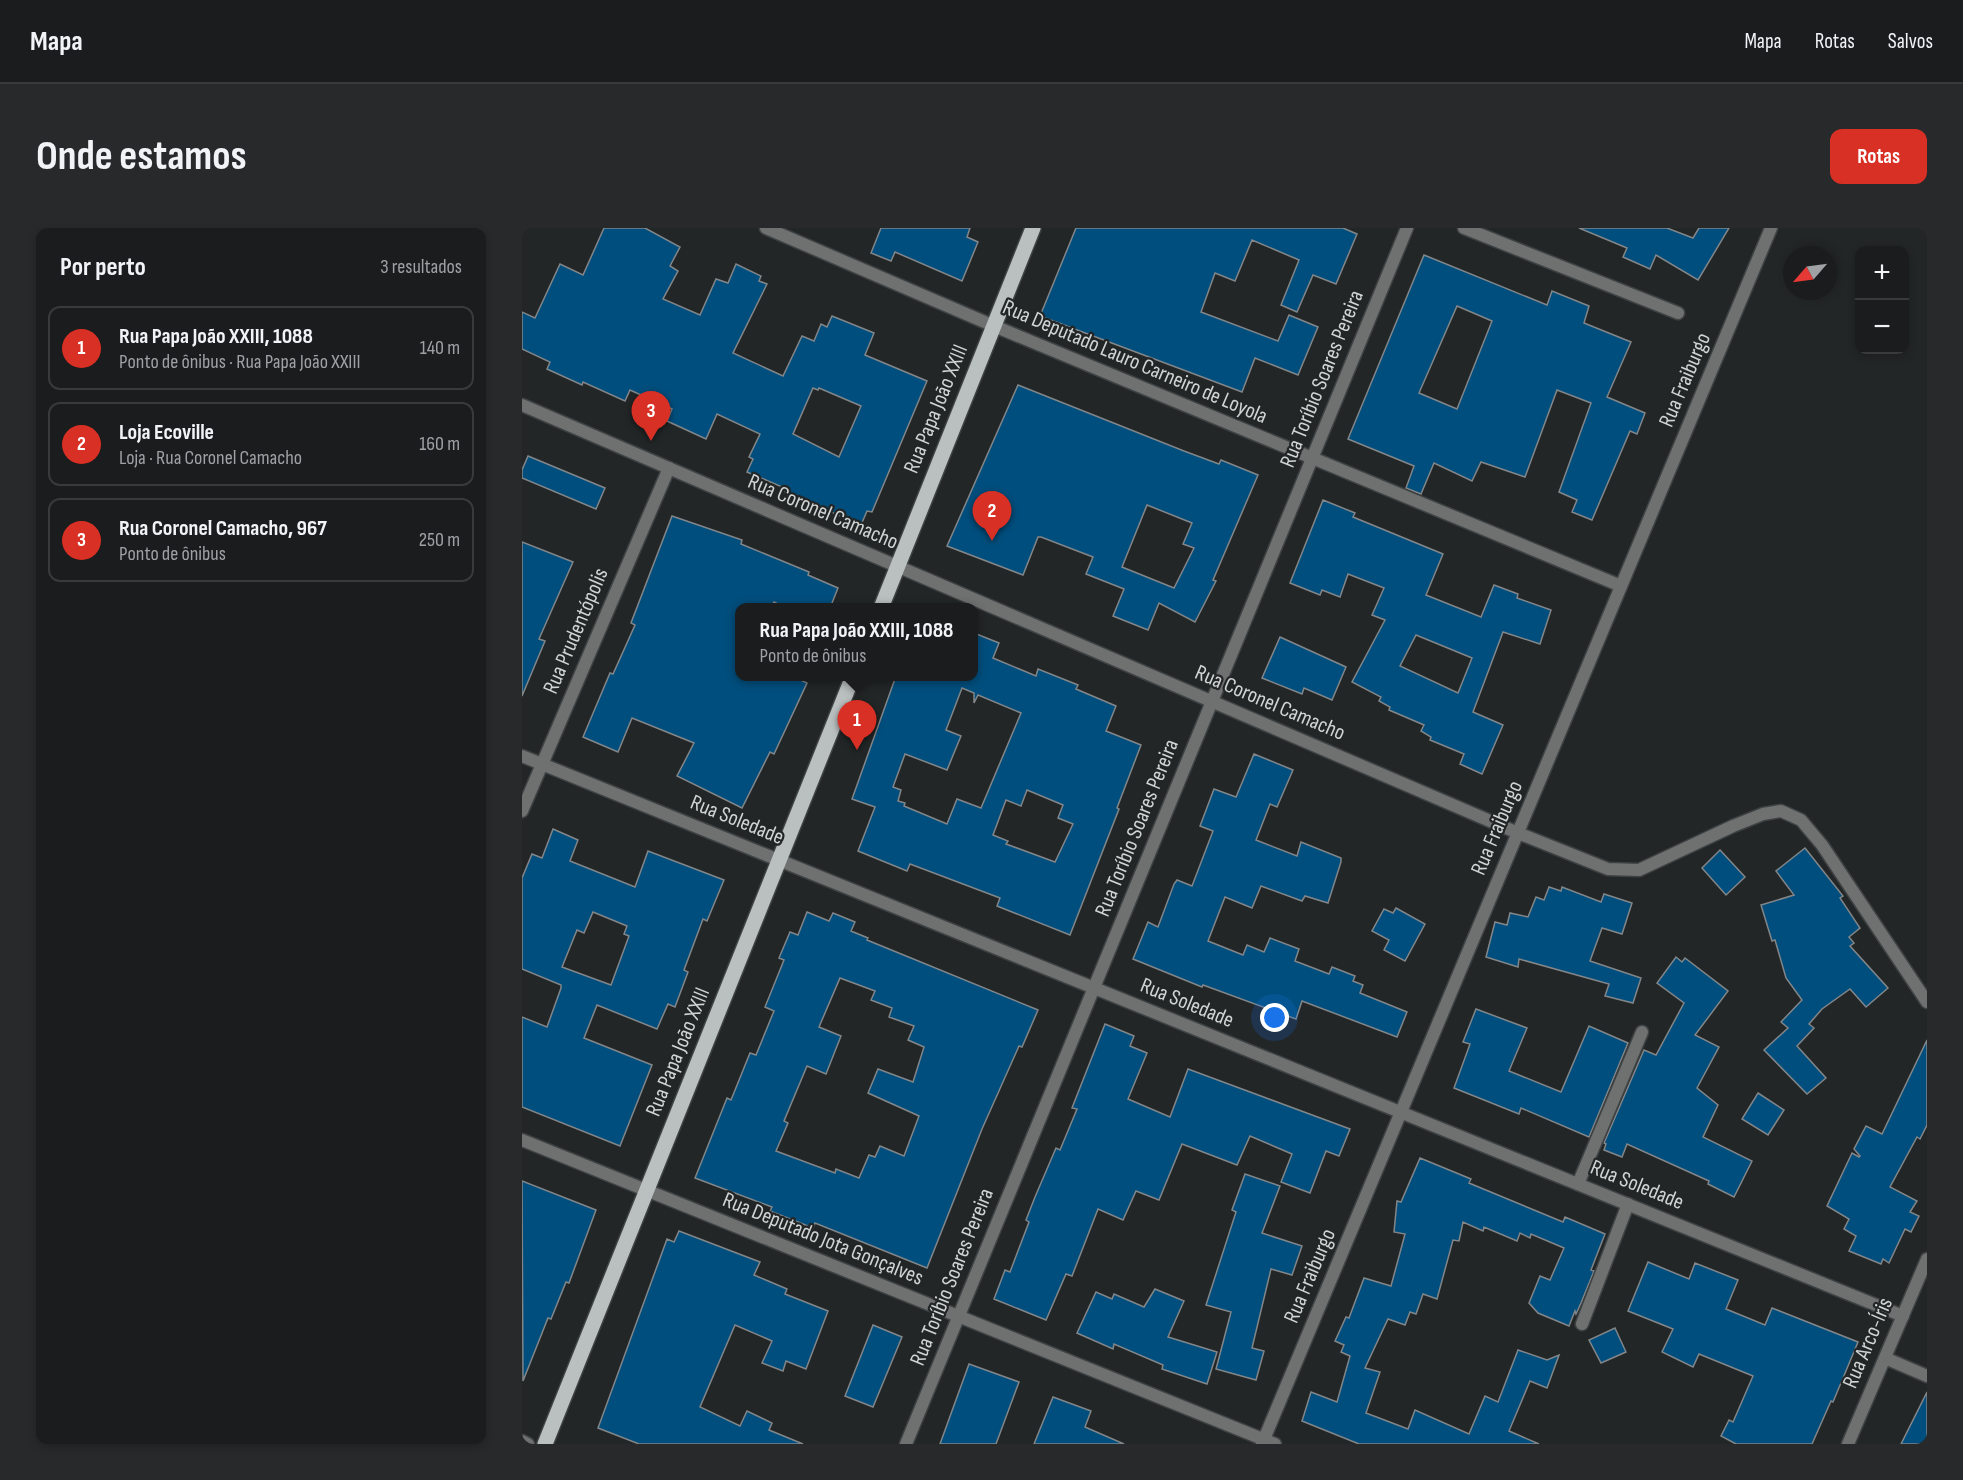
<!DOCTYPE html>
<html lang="pt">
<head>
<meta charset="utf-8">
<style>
	body { margin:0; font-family:"Sofia Sans Condensed",sans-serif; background:#27292a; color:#f1f3f6 }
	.controls { position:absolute; right:18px; top:18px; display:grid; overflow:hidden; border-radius:12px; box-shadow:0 3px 9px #0003 }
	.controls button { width:54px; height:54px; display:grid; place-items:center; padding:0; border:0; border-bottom:2px solid #383a3b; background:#1a1c1d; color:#f1f3f6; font:30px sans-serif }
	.compass { position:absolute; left:1261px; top:18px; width:54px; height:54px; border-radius:50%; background:#1a1c1d; box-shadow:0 3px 9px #0003; rotate:242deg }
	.you { position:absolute; left:753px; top:790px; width:21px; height:21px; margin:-15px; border:4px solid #fff; border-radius:50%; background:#1a73e8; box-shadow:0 0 0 9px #1a73e833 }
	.badge { display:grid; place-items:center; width:39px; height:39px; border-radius:50%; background:#d93025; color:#fff; font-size:20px; font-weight:700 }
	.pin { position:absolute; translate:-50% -50px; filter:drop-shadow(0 2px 3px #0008) }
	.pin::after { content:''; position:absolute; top:32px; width:21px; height:18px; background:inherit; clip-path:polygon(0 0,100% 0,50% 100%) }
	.popup { position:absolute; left:213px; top:375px; width:243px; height:78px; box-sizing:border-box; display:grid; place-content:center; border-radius:12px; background:#1a1c1d; filter:drop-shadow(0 2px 4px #0005); font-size:20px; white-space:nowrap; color:#9fa1a4 }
	.popup b { font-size:22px; color:#f1f3f6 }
	.popup::after { content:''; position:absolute; left:50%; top:100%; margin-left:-12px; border:12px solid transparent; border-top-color:#1a1c1d }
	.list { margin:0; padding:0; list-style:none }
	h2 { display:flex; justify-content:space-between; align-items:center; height:78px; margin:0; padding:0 24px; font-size:26px }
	h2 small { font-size:20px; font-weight:400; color:#9fa1a4 }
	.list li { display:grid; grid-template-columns:39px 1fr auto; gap:18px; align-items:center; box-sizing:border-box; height:84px; margin:0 12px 12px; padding:0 12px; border:2px solid #383a3b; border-radius:12px }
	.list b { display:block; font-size:22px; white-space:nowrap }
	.list p { margin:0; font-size:20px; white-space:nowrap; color:#9fa1a4 }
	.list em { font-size:20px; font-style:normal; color:#9fa1a4 }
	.map { position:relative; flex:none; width:1405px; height:1216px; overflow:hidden; border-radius:12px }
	header { display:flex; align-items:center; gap:36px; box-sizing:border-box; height:84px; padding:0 30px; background:#1a1c1d; border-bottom:2px solid #383a3b }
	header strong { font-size:28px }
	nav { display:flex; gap:33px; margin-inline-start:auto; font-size:21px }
	.intro { display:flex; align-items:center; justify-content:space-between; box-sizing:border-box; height:144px; padding:0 36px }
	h1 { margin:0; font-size:42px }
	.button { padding:15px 27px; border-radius:12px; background:#d93025; color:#fff; font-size:21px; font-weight:700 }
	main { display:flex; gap:36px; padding:0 36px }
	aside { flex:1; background:#1a1c1d; border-radius:12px; box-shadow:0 3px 9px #0003 }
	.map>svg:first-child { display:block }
	.building { fill:#004e7d; stroke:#828689; stroke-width:1.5; fill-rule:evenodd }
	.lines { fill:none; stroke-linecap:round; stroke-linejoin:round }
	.street-casing { stroke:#3e4243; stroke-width:15 }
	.primary-casing { stroke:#3e4243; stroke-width:18 }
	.street { stroke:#6f7171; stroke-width:12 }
	.primary { stroke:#babfbf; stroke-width:15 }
	.labels { text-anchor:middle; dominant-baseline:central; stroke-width:4.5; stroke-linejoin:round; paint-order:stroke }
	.street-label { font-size:22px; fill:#d1d4d4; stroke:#222627 }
</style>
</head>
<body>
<header>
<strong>Mapa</strong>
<nav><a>Mapa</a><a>Rotas</a><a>Salvos</a></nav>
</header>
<div class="intro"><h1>Onde estamos</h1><a class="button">Rotas</a></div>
<main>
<aside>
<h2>Por perto<small>3 resultados</small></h2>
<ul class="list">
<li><span class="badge">1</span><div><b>Rua Papa João XXIII, 1088</b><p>Ponto de ônibus · Rua Papa João XXIII</p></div><em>140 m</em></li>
<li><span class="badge">2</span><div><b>Loja Ecoville</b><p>Loja · Rua Coronel Camacho</p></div><em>160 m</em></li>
<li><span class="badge">3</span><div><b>Rua Coronel Camacho, 967</b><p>Ponto de ônibus</p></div><em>250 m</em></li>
</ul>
</aside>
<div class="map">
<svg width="1405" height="1216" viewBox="0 0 1405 1216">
	<rect width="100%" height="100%" fill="#222627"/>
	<g class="building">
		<path d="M 82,0 L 123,0 L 158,19 L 148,38 L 156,43 L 141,71 L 178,87 L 194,51 L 206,55 L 214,36 L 239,48 L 237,53 L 245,56 L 211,125 L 261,148 L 280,108 L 292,113 L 299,96 L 305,99 L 310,88 L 352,105 L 343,127 L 405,153 L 350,284 L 345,283 L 339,297 L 263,264 L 265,261 L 225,244 L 231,231 L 227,229 L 238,206 L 195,186 L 184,211 L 145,193 L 150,181 L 108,162 L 103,173 L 61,154 L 60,157 L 25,141 L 28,134 L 0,121 L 0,84 L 13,90 L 38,36 L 61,47 ZM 291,160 L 296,162 L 297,160 L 339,178 L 317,229 L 271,206 Z"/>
		<path d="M 359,0 L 448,0 L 445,9 L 456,14 L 440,53 L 373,24 L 369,33 L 349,25 Z"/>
		<path d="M 554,0 L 821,0 L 835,6 L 814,56 L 791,47 L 775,84 L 759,77 L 777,32 L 730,12 L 713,53 L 693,45 L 679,84 L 756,113 L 767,87 L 796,99 L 776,147 L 733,130 L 720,164 L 518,88 Z"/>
		<path d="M 1057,0 L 1145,0 L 1171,10 L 1177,0 L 1207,0 L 1176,52 L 1134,27 L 1128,41 L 1101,29 L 1105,20 Z"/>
		<path d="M 902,27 L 1025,77 L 1030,63 L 1067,78 L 1062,95 L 1109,114 L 1085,169 L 1123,185 L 1115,206 L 1108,203 L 1070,292 L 1050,284 L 1055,272 L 1037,264 L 1069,175 L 1035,162 L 1003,249 L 959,234 L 950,253 L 912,235 L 899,266 L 884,260 L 892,238 L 826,211 ZM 935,78 L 970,93 L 935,181 L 897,165 Z"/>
		<path d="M 496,157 L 662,223 L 697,236 L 699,232 L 736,247 L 691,352 L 694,353 L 673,394 L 637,375 L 626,402 L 591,388 L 602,361 L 564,346 L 571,329 L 519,309 L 516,309 L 501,347 L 425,318 ZM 625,277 L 670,295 L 661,316 L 672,320 L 652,360 L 600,339 Z"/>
		<path d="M 6,228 L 83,260 L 74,281 L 0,250 L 0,242 Z"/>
		<path d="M 801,272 L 833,285 L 831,289 L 921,326 L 904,367 L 959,389 L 972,357 L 996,366 L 995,370 L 1029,382 L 1018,416 L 981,404 L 951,484 L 981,497 L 960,546 L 938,536 L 942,526 L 908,512 L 909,509 L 899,503 L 902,497 L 867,482 L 868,479 L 857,473 L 859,469 L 830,454 L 863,392 L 850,387 L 862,360 L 826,346 L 818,369 L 800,362 L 798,367 L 768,355 ZM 894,407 L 950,430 L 936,465 L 878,438 Z"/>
		<path d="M 150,288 L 220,312 L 219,316 L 287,344 L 286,347 L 316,360 L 308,380 L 264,380 L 252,374 L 249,380 L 218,380 L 218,448 L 270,448 L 285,455 L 252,526 L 248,524 L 220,580 L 155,548 L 172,515 L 110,490 L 96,524 L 61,509 L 88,445 L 91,446 L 113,397 L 109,395 Z"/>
		<path d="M 0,314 L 51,334 L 17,411 L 23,413 L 0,468 Z"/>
		<path d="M 452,405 L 477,415 L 471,430 L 514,448 L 516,441 L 556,457 L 554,461 L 594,478 L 584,503 L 619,517 L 595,580 L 597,581 L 548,707 L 475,678 L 478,670 L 388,636 L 385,643 L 336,623 L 353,579 L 330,571 L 374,448 L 452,448 ZM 440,460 L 452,465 L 452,475 L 456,467 L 499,485 L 459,580 L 435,571 L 425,596 L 382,578 L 383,575 L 376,573 L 379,562 L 371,559 L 383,526 L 425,542 L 439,508 L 424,502 ZM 505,562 L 541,577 L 536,590 L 551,596 L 533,634 L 484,616 L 486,613 L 471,607 L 484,572 L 499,578 Z"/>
		<path d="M 758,409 L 824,439 L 810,472 L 782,460 L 780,466 L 740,450 Z"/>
		<path d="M 732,526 L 771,542 L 755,579 L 748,576 L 734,612 L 775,628 L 779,614 L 819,630 L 819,634 L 806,675 L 783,668 L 780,673 L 739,658 L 730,680 L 703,669 L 686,713 L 721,727 L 725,717 L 742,724 L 748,710 L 777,721 L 773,733 L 807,746 L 810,739 L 833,748 L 831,753 L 841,757 L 838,765 L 885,784 L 875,809 L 780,773 L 774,791 L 681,757 L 680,759 L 611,731 L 626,694 L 636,699 L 652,656 L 655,652 L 670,658 L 691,603 L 678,598 L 692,561 L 714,569 Z"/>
		<path d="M 31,601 L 56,612 L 48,633 L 113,659 L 126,623 L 202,652 L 185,693 L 181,691 L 162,742 L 166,744 L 153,779 L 146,776 L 135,801 L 75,777 L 62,810 L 130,837 L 98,918 L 0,879 L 0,789 L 25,799 L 39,760 L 39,757 L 0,741 L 0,650 L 10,626 L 20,630 ZM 71,684 L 105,698 L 102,706 L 107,708 L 89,757 L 40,739 L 55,702 L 62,705 Z"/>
		<path d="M 1283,620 L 1321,668 L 1318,670 L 1338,700 L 1327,709 L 1332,715 L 1328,718 L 1366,760 L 1344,779 L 1328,761 L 1300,781 L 1287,796 L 1292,800 L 1275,818 L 1304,850 L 1285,866 L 1242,822 L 1266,800 L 1259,794 L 1280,772 L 1264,750 L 1253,712 L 1250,713 L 1239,677 L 1272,667 L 1254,643 Z"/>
		<path d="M 1198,622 L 1223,649 L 1204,667 L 1180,640 Z"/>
		<path d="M 1027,659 L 1039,663 L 1040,659 L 1079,674 L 1082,666 L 1110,675 L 1100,706 L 1080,700 L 1068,733 L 1119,750 L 1111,775 L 1083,768 L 1087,756 L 997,731 L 996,739 L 964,729 L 973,694 L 985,697 L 988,685 L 1006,689 L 1014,669 L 1022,672 Z"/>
		<path d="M 874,680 L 903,696 L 883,733 L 862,722 L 867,712 L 850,703 L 862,681 L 871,685 Z"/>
		<path d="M 285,684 L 307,693 L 311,685 L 333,694 L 329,703 L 346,710 L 345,712 L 516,782 L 500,819 L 497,818 L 460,901 L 405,1040 L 293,995 L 291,1000 L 248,983 L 250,979 L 173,950 L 205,870 L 209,872 L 228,825 L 234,827 L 252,783 L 243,779 L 262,732 L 257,730 L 268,704 L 276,707 ZM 318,750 L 353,763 L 349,772 L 370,780 L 367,789 L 392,798 L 386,812 L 402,819 L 391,854 L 356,841 L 346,865 L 397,888 L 382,928 L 358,918 L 353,929 L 347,927 L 337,950 L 314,941 L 313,945 L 254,923 L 266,895 L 262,893 L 285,838 L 304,846 L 319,808 L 297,799 Z"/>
		<path d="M 1154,729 L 1160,734 L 1163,730 L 1206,763 L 1173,807 L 1197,819 L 1175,860 L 1196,877 L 1181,909 L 1230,933 L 1212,969 L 1186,956 L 1187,953 L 1105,916 L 1100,929 L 1082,922 L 1084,916 L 1082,915 L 1122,822 L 1134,827 L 1162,775 L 1135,755 Z"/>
		<path d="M 954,781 L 1005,800 L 987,843 L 1039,864 L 1067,798 L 1106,815 L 1067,909 L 999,880 L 997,886 L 932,860 L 948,816 L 941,814 Z"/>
		<path d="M 583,796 L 612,808 L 608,818 L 625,825 L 606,871 L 648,889 L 666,841 L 828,901 L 817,928 L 804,923 L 788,965 L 759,954 L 770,926 L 728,908 L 715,937 L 660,916 L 637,972 L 614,963 L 601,992 L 576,981 L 550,1048 L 544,1046 L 524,1092 L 472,1071 L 483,1042 L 488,1044 L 507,994 L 504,992 L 513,969 L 534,920 L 538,922 L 555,881 L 550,880 Z"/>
		<path d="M 1405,812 L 1405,897 L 1398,911 L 1395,909 L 1368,959 L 1395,973 L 1388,984 L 1397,988 L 1389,1004 L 1383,1001 L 1367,1035 L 1361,1031 L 1359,1036 L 1327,1023 L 1334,1008 L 1322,1001 L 1327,991 L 1305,978 L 1330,925 L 1337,929 L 1338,928 L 1332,921 L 1344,898 L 1360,906 Z"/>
		<path d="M 1236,865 L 1262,882 L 1246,907 L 1220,891 Z"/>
		<path d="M 898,930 L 949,951 L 947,955 L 1041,994 L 1043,989 L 1083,1006 L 1069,1042 L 1072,1043 L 1059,1075 L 1054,1086 L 1053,1083 L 1047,1098 L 1016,1085 L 1007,1075 L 1018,1048 L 1028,1052 L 1042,1020 L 1009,1006 L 1008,1010 L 998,1005 L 995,1013 L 962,999 L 961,1003 L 941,994 L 937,1013 L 931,1012 L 915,1071 L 901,1066 L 894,1086 L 888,1084 L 883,1097 L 866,1091 L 843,1140 L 858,1144 L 844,1185 L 886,1201 L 893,1182 L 947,1206 L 963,1168 L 976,1174 L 996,1122 L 1025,1132 L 1037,1127 L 1025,1160 L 1008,1153 L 987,1203 L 1017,1216 L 837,1216 L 780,1193 L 789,1164 L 815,1174 L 828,1128 L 819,1124 L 822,1117 L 813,1113 L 824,1089 L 827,1090 L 842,1050 L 869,1058 L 883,1006 L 872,1004 L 875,973 L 879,974 Z"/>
		<path d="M 723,946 L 758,958 L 740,1005 L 780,1018 L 770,1047 L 749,1041 L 730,1120 L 742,1123 L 734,1152 L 694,1141 L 709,1084 L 684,1077 L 714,984 L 710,982 Z"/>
		<path d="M 0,953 L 74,982 L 47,1055 L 44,1054 L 29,1091 L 26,1090 L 1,1153 Z"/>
		<path d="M 157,1003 L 238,1034 L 232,1047 L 265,1061 L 263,1066 L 306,1083 L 284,1141 L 264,1133 L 261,1143 L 240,1135 L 250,1113 L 213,1097 L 178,1179 L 218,1198 L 225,1183 L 250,1195 L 247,1202 L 281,1216 L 117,1216 L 76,1200 L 145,1011 L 152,1014 Z"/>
		<path d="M 1126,1034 L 1167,1051 L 1173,1035 L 1216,1052 L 1204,1081 L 1243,1097 L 1250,1080 L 1336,1114 L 1311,1174 L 1309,1173 L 1290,1216 L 1214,1216 L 1199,1208 L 1207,1192 L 1211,1194 L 1231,1148 L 1177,1126 L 1171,1139 L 1140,1124 L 1151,1101 L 1106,1083 Z"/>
		<path d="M 633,1061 L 662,1073 L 646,1109 L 695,1124 L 685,1156 L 640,1141 L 641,1137 L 592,1116 L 591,1121 L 555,1105 L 574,1064 L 590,1071 L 592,1066 L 622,1079 Z"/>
		<path d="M 351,1097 L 380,1109 L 351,1179 L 323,1168 Z"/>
		<path d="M 1093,1100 L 1104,1124 L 1079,1135 L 1067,1112 Z"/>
		<path d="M 447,1136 L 497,1154 L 474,1216 L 418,1216 Z"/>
		<path d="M 1405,1164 L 1405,1216 L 1379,1216 Z"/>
		<path d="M 531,1169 L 569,1183 L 563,1199 L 602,1216 L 512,1216 Z"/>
	</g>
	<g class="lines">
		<defs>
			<g id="street">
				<path d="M 244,0 L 472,98 L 1099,358"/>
				<path d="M 942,0 L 1156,85"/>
				<path d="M 0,177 L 996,605 L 1086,641 L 1117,642 L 1211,598 L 1241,586 L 1259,583 L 1279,592 L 1300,617 L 1405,774"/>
				<path d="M 0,528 L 1381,1088"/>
				<path d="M 0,583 L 147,240"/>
				<path d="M 0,912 L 753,1216"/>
				<path d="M 1056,956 L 1120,804"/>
				<path d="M 1060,1096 L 1106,976"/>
				<path d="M 1363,1130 L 1405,1148"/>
				<path d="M 0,1213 L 6,1216"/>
				<path d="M 384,1216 L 885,0"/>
				<path d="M 740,1216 L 1249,0"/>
				<path d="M 1326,1216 L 1405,1031"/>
			</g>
			<g id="primary">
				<path d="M 359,380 L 511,0"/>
				<path d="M 23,1216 L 331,448"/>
			</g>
		</defs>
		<use href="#street" class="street-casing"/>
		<use href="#primary" class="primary-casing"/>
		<use href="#street" class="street"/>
		<use href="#primary" class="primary"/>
	</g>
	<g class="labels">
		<g class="street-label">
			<text transform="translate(613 134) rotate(23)">Rua Deputado Lauro Carneiro de Loyola</text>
			<text transform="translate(800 151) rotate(-68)">Rua Toríbio Soares Pereira</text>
			<text transform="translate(1163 152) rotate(-67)">Rua Fraiburgo</text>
			<text transform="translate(414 181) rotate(-68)">Rua Papa João XXIII</text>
			<text transform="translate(301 284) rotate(23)">Rua Coronel Camacho</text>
			<text transform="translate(54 403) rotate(-67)">Rua Prudentópolis</text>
			<text transform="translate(748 475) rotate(23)">Rua Coronel Camacho</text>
			<text transform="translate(215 592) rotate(22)">Rua Soledade</text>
			<text transform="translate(615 600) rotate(-68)">Rua Toríbio Soares Pereira</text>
			<text transform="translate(975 600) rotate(-67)">Rua Fraiburgo</text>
			<text transform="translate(665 775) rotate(22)">Rua Soledade</text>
			<text transform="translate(156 824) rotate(-68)">Rua Papa João XXIII</text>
			<text transform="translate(1115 957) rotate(22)">Rua Soledade</text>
			<text transform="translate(301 1011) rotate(22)">Rua Deputado Jota Gonçalves</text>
			<text transform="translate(788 1048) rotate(-67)">Rua Fraiburgo</text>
			<text transform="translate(430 1049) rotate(-68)">Rua Toríbio Soares Pereira</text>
			<text transform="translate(1346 1115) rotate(-67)">Rua Arco-Íris</text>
		</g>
	</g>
</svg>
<div class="controls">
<button>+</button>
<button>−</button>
</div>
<svg class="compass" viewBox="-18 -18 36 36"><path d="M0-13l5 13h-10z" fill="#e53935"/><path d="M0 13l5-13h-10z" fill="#9fa1a4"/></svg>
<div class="you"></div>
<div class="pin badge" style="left:335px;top:522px">1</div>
<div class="popup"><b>Rua Papa João XXIII, 1088</b>Ponto de ônibus</div>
<div class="pin badge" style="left:470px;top:313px">2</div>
<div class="pin badge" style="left:129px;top:213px">3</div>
</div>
</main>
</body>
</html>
